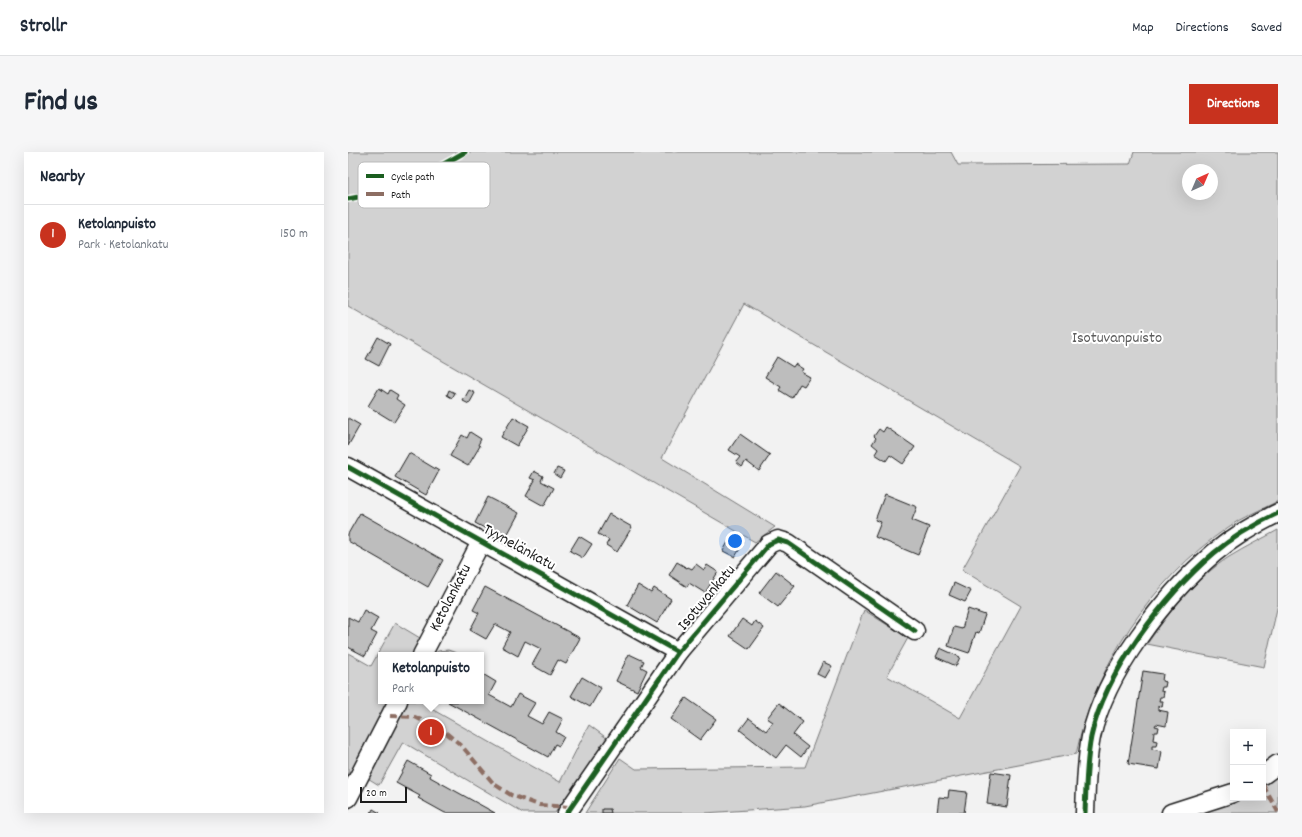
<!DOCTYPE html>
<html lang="en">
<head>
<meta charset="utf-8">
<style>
	body { margin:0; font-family:Dekko,sans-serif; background:#f6f6f7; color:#1f2937 }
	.controls { position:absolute; right:12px; bottom:12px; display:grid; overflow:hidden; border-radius:0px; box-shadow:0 4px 16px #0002 }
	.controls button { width:36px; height:36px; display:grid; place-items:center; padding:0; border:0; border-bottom:1px solid #e0e1e3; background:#fff; color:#1f2937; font:20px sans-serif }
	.compass { position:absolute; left:834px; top:12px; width:36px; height:36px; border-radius:50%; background:#fff; box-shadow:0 4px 16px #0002; rotate:44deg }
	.scale { position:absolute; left:12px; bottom:10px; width:47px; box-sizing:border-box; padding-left:4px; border:2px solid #1c1c1c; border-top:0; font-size:11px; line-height:14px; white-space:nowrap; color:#1c1c1c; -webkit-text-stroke:3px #fff; paint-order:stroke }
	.you { position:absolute; left:387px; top:389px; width:14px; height:14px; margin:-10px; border:3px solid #fff; border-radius:50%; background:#1a73e8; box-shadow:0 0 0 6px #1a73e833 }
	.badge { display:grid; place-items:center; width:26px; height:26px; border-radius:50%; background:#c8321e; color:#fff; font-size:13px; font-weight:700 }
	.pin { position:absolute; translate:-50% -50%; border:2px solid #fff; box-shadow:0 1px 4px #0006 }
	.popup { position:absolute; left:30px; top:500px; width:106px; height:52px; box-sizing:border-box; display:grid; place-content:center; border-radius:0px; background:#fff; filter:drop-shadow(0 1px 3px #0005); font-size:13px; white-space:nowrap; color:#747a83 }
	.popup b { font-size:15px; color:#1f2937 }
	.popup::after { content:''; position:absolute; left:50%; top:100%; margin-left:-8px; border:8px solid transparent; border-top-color:#fff }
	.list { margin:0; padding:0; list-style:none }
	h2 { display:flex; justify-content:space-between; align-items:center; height:52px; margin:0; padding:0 16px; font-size:17px }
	h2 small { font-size:13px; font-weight:400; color:#747a83 }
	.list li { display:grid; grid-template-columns:26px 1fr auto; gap:12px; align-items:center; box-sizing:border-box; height:60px; padding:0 16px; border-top:1px solid #e0e1e3 }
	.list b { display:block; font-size:15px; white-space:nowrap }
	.list p { margin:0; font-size:13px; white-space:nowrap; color:#747a83 }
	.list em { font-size:13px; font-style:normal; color:#747a83 }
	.map { position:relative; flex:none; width:930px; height:661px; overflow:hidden; border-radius:0px }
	header { display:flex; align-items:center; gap:24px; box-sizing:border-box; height:56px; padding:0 20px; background:#fff; border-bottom:1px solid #e0e1e3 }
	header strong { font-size:19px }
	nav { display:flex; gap:22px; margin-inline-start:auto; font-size:14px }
	.intro { display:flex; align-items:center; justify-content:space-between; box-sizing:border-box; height:96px; padding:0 24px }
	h1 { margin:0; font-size:28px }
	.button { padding:10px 18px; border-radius:0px; background:#c8321e; color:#fff; font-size:14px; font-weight:700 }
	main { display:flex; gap:24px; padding:0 24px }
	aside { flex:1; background:#fff; border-radius:0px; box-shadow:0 4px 16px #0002 }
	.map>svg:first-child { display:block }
	.green { fill:#d2d2d2; stroke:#777; fill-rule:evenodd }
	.building { fill:#bdbdbd; stroke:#1c1c1c }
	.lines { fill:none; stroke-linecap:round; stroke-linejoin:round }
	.minor-casing { stroke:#1c1c1c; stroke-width:21 }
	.minor { stroke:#fff; stroke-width:18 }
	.quiet { stroke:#8d6e63; stroke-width:4; stroke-dasharray:8 4; stroke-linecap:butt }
	.cycleway-casing { stroke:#fff; stroke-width:8 }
	.cycleway { stroke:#1b5e20; stroke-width:5 }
	.labels { text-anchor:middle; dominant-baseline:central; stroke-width:4; stroke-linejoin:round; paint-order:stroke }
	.park-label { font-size:16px; fill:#5c5c5c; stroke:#fff }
	.street-label { font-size:16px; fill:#1c1c1c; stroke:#fff }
	.key { fill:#fff; stroke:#bbb; stroke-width:1 }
	.key-label { font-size:11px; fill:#1c1c1c }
</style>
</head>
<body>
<header>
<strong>Strollr</strong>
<nav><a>Map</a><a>Directions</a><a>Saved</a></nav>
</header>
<div class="intro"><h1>Find us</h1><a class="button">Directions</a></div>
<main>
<aside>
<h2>Nearby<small></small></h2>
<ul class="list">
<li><span class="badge">1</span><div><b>Ketolanpuisto</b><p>Park · Ketolankatu</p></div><em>150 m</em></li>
</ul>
</aside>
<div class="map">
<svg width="930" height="661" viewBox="0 0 930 661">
	<rect width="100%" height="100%" fill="#f2f2f2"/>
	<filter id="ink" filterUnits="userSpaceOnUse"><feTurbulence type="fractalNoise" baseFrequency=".025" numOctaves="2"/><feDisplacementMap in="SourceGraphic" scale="8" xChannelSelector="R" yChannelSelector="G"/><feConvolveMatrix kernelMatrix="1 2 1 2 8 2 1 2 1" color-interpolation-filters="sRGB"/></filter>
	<g filter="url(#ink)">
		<g class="green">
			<path d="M 0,0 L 603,0 L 610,13 L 782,12 L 786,0 L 930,0 L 930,349 C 913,358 894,365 879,376 C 804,428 747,513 728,602 L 457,654 L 357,661 L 237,661 L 272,606 L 288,617 L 457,615 L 516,458 L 560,486 L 539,524 L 612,566 L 673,454 L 614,418 L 672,314 L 396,152 L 314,306 L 427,375 L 407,390 L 0,154 ZM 840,18 L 864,18 L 864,42 L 840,42 Z"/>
			<path d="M 930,378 L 930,452 L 916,515 L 799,492 C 821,460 848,426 881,405 C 897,395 914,387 930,378 Z"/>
			<path d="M 47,471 L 72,486 L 64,503 L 33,503 L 33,549 L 40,549 L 0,625 L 0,501 L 23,514 Z"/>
			<path d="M 100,498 L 111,502 L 85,503 L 90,499 Z"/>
			<path d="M 59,549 L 84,549 L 80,555 L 212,630 L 241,573 L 260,587 L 207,661 L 175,661 L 55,590 L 31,633 L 18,625 Z"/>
			<path d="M 930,623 L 930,661 L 848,661 L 883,652 L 894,646 L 915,646 L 915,634 Z"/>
		</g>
		<g class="building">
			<path d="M 30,185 L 42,192 L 31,214 L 18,207 Z"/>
			<path d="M 429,205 L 445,215 L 447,212 L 455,217 L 453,220 L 462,225 L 456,234 L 452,232 L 444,246 L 431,238 L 433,235 L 417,225 Z"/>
			<path d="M 31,236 L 40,242 L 42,238 L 50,243 L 48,247 L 57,253 L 46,270 L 20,254 Z"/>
			<path d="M 101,238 L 107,241 L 104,246 L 99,243 Z"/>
			<path d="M 121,238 L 127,241 L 121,252 L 115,249 Z"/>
			<path d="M 165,265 L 181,274 L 169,294 L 153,285 Z"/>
			<path d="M 0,266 L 12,273 L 0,294 Z"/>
			<path d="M 538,275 L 567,295 L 555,312 L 542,303 L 538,309 L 527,302 L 530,297 L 524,292 L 528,286 L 526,284 L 531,277 L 535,280 Z"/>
			<path d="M 122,280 L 133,287 L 130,293 L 132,294 L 120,314 L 102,304 L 114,283 L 119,286 Z"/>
			<path d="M 392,282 L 422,303 L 411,319 L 398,309 L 394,315 L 388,310 L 392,305 L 381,298 Z"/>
			<path d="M 61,301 L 91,319 L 78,343 L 47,325 Z"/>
			<path d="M 209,316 L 216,319 L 212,326 L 206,322 Z"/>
			<path d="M 186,319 L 195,324 L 193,329 L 206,336 L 196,354 L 178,344 L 187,328 L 182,326 Z"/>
			<path d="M 537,342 L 569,355 L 564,368 L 581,375 L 570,403 L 527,385 L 533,370 L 527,368 Z"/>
			<path d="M 140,345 L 171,361 L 157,387 L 127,371 Z"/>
			<path d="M 12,361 L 95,408 L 80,435 L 0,389 L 0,382 Z"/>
			<path d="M 261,362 L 284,375 L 269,400 L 258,393 L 261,388 L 250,382 Z"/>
			<path d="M 384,383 L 396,390 L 387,405 L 375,399 Z"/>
			<path d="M 231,384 L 244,392 L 235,406 L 222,399 Z"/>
			<path d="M 329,410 L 339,416 L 340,415 L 344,417 L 348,412 L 356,418 L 359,413 L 370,420 L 357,441 L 341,431 L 339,435 L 321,423 Z"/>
			<path d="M 428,419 L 447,434 L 430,455 L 411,441 Z"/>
			<path d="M 606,431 L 623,439 L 617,450 L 601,443 Z"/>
			<path d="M 290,433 L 303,441 L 306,436 L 323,447 L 309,471 L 279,453 Z"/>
			<path d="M 137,435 L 232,486 L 218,512 L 210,508 L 202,523 L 184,513 L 193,497 L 177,489 L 170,504 L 154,495 L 162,480 L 147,472 L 138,487 L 122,478 L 131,461 L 125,458 Z"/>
			<path d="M 620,457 L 637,463 L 631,481 L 628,480 L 621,501 L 600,494 L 606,475 L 614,477 Z"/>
			<path d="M 16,458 L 30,466 L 23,479 L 29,482 L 17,504 L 0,495 L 0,465 L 10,470 Z"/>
			<path d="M 394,467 L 404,474 L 407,469 L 416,476 L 401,497 L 382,484 Z"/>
			<path d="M 592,496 L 612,505 L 608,514 L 588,505 Z"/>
			<path d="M 281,502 L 296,509 L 293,515 L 299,518 L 289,539 L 268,529 Z"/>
			<path d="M 475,510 L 484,514 L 477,526 L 469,522 Z"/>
			<path d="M 795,519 L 815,522 L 814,529 L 818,530 L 817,535 L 814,535 L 813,539 L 816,540 L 815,545 L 812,545 L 811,549 L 815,549 L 814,555 L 810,554 L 810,558 L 820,560 L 818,574 L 808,572 L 807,574 L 811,575 L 810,580 L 806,580 L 805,588 L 809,589 L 808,594 L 804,594 L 804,597 L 814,599 L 811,617 L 780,612 Z"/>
			<path d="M 133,521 L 148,530 L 141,543 L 163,555 L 170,542 L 187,551 L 179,564 L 194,572 L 201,560 L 215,567 L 208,580 L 216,585 L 211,594 L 207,592 L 200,605 L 100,550 L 133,549 Z"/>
			<path d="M 234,525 L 253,536 L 242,555 L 223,544 Z"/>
			<path d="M 338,546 L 368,567 L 352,588 L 323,567 Z"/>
			<path d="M 431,551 L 455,570 L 445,583 L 460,595 L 453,605 L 438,593 L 428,606 L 392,578 L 401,566 L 418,579 L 425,570 L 419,566 Z"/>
			<path d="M 60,609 L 83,622 L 82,625 L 147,661 L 97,661 L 70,646 L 72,644 L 48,631 Z"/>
			<path d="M 643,620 L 663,623 L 659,655 L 639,652 Z"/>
			<path d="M 601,638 L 619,640 L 616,661 L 589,661 L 591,645 L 600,646 Z"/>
			<path d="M 25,657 L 32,661 L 23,661 Z"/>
			<path d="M 254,657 L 262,657 L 263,661 L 254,661 Z"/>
		</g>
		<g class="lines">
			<defs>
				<g id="minor">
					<path d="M 0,315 L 330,500"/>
					<path d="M 74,503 L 133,390"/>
					<path d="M 915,623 L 930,612"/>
					<path d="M 0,646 L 50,549"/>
					<path d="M 219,661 L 330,500 L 421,392 L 430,388 L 440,391 L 567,479"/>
					<path d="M 737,661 C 738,636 738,610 743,585 C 757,520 816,444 866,401 C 885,385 907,372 930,361"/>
					<path d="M 823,661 L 885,641"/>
				</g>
			</defs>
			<use href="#minor" class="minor-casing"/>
			<use href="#minor" class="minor"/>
			<g class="quiet">
				<path d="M 42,564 L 67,565 L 97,580 L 113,593 L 146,632 L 163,643 L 191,653 L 223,655"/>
				<path d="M 915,633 L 930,660"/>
			</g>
			<defs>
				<g id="cycleway">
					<path d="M 0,47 L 41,39 L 87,17 L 117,0"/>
					<path d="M 0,315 L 330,500"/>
					<path d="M 219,661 L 330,500 L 421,392 L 430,388 L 440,391 L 567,479"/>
					<path d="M 737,661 C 738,636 738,610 743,585 C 757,520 816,444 866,401 C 885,385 907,372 930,361"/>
				</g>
			</defs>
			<use href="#cycleway" class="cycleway-casing"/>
			<use href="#cycleway" class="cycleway"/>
		</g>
	</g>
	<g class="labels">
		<g class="park-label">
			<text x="769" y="186">Isotuvanpuisto</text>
		</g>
		<g class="street-label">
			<text transform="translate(171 396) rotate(29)">Tyynelänkatu</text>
			<text transform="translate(103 446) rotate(-63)">Ketolankatu</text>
			<text transform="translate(359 446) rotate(-50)">Isotuvankatu</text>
		</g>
	</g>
	<rect x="10" y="10" width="132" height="46" rx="6" class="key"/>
	<rect x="18" y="22" width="18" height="4" fill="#1b5e20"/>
	<rect x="18" y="40" width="18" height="4" fill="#8d6e63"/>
	<g class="key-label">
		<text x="43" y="28">Cycle path</text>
		<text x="43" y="46">Path</text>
	</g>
</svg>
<div class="controls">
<button>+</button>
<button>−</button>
</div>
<svg class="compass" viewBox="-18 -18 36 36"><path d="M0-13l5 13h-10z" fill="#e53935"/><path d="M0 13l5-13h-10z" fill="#747a83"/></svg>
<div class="scale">20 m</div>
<div class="you"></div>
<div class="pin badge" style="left:83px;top:580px">1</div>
<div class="popup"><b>Ketolanpuisto</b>Park</div>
</div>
</main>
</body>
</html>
